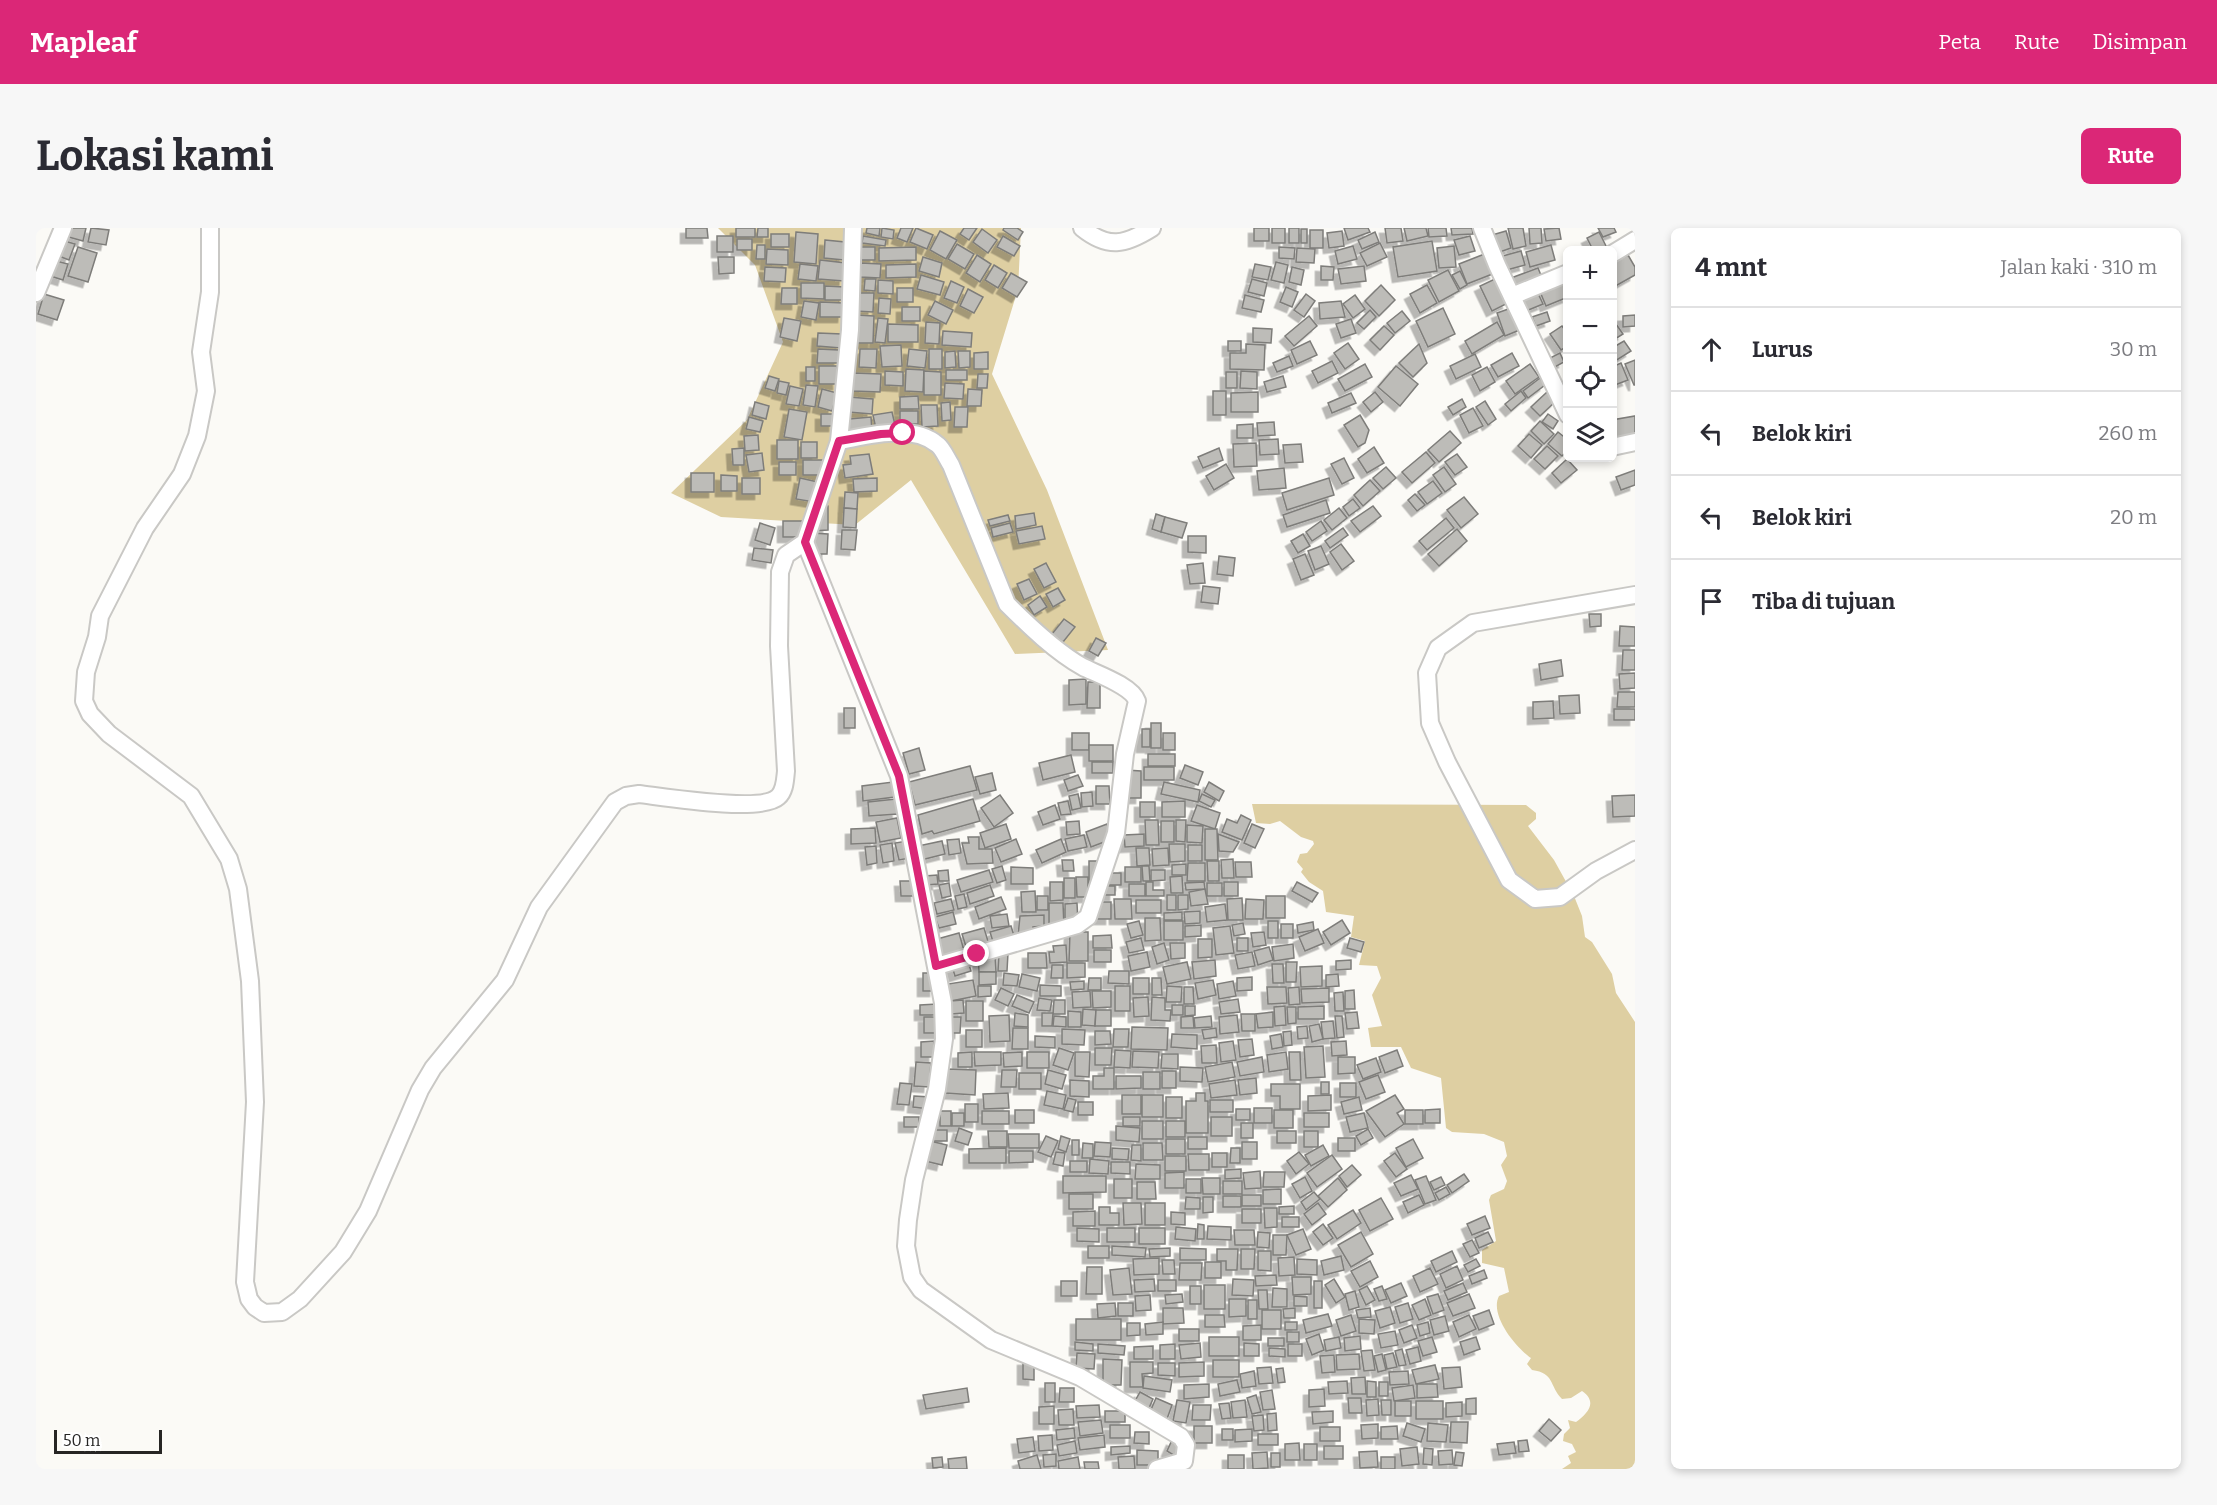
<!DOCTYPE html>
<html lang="id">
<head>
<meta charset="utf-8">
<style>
	body { margin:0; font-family:Bitter,serif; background:#f7f7f7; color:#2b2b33 }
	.controls { position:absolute; right:18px; top:18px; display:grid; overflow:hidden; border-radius:9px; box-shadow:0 3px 9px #0003 }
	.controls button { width:54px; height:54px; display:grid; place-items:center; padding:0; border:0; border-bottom:2px solid #e1e1e2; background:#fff; color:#2b2b33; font:30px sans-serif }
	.scale { position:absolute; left:18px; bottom:15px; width:108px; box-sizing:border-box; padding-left:6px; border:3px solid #262524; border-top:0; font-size:16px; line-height:21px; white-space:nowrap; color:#262524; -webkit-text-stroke:4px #fff; paint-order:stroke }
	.stop { position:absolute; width:18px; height:18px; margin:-14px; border:4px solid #db2777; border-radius:50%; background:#fff }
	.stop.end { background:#db2777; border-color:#fff; box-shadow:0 2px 6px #0008 }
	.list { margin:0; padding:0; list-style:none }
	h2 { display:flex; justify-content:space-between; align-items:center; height:78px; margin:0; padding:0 24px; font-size:26px }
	h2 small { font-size:20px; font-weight:400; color:#7c7c81 }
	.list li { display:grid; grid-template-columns:39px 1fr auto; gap:18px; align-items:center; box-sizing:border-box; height:84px; padding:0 24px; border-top:2px solid #e1e1e2 }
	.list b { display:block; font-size:22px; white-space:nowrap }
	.list em { font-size:20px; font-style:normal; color:#7c7c81 }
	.icon { flex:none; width:33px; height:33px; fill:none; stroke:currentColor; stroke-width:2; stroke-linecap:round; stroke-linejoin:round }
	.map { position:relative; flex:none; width:1599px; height:1241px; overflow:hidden; border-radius:9px }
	header { display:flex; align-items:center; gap:36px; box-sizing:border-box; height:84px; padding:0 30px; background:#db2777; color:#fff }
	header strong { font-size:28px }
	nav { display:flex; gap:33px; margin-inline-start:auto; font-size:21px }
	.intro { display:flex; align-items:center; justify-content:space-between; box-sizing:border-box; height:144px; padding:0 36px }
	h1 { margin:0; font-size:42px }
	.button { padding:15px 27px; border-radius:9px; background:#db2777; color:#fff; font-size:21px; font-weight:700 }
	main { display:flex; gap:36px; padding:0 36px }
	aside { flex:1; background:#fff; border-radius:9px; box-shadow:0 3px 9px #0003 }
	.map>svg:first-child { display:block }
	.green { fill:#decfa2 }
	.building { fill:#bdbcb8; stroke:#7e7d7a; stroke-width:1.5; filter:url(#shadow) }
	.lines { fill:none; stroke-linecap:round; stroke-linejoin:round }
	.minor-casing { stroke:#c9c8c5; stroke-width:20 }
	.minor { stroke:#fff; stroke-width:16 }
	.route { stroke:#db2777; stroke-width:8 }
</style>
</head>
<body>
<header>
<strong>Mapleaf</strong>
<nav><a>Peta</a><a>Rute</a><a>Disimpan</a></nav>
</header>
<div class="intro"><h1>Lokasi kami</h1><a class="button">Rute</a></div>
<main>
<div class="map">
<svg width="1599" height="1241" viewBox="0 0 1599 1241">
	<defs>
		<filter id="shadow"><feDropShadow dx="-5.5" dy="5.5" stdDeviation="0" flood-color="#0004"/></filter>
	</defs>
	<rect width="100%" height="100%" fill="#fbfaf6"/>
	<g class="green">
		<path d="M 682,0 L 985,0 L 982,61 L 956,146 L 1011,262 L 1072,422 L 979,426 L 875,252 L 819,297 L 685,289 L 635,265 L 711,192 L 747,114 L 719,37 Z"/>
		<path d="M 1216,576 L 1490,577 L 1500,585 L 1500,591 L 1492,598 L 1518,632 L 1538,668 L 1546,688 L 1549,709 L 1556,714 L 1576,746 L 1580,765 L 1599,794 L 1599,1241 L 1526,1241 L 1535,1235 L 1532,1228 L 1540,1224 L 1536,1216 L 1527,1213 L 1528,1206 L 1534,1200 L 1532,1192 L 1540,1194 C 1552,1185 1562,1174 1546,1163 L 1535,1170 L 1526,1171 C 1513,1158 1519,1145 1496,1142 L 1491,1136 L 1495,1130 C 1480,1120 1453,1087 1463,1068 L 1473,1064 L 1468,1040 L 1446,1035 L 1446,1022 L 1460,1013 L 1453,972 L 1455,967 L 1468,961 L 1471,953 L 1465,937 L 1471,928 L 1468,914 L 1448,906 L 1416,904 L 1410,900 L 1405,850 L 1375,840 L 1365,819 L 1335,819 L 1332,800 L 1346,798 L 1336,767 L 1345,750 L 1341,738 L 1323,737 L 1329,713 L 1315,709 L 1318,688 L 1290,684 L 1287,663 L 1273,654 L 1265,644 L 1267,641 L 1261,634 L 1264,626 L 1271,625 L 1278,616 L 1277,613 L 1265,609 L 1244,593 L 1234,596 L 1220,595 Z"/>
	</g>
	<g class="building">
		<path d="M 30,0 L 50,0 L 47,13 L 29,8 Z"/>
		<path d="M 55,0 L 73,2 L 70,17 L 52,14 Z"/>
		<path d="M 650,0 L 671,0 L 672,10 L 650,10 Z"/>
		<rect x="700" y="0" width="19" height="9"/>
		<path d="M 722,0 L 732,0 L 732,9 L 721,9 Z"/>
		<path d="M 831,0 L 844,0 L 843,8 L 830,5 Z"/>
		<path d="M 846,0 L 858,2 L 857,11 L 845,9 Z"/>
		<path d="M 865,0 L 877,0 L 871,14 L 861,10 Z"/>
		<path d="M 880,0 L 897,7 L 891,21 L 874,14 Z"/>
		<path d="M 928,0 L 941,0 L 933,12 L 924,6 Z"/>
		<path d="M 968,0 L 981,0 L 987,4 L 982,12 L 967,2 Z"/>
		<rect x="1218" y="0" width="15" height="13"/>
		<rect x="1236" y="0" width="13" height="15"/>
		<rect x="1253" y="0" width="10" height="15"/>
		<path d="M 1308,0 L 1332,0 L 1334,4 L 1312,12 Z"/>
		<path d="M 1349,0 L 1365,0 L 1367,13 L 1351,15 Z"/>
		<path d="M 1368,0 L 1390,0 L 1392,8 L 1371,13 Z"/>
		<path d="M 1392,0 L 1410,0 L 1411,8 L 1393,9 Z"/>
		<path d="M 1415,0 L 1436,0 L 1437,6 L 1416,7 Z"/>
		<path d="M 1472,0 L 1487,0 L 1490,18 L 1477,21 Z"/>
		<path d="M 1493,0 L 1505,0 L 1506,15 L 1494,16 Z"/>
		<path d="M 1523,0 L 1525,11 L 1510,13 L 1508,1 Z"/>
		<path d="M 1562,0 L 1578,0 L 1580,4 L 1567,9 Z"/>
		<path d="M 946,1 L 961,12 L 952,25 L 937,14 Z"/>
		<rect x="1265" y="1" width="6" height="14"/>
		<rect x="1274" y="2" width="13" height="18"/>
		<path d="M 904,3 L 921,12 L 910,31 L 894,22 Z"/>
		<path d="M 1306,3 L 1308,18 L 1293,20 L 1291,5 Z"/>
		<path d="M 1470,3 L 1475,20 L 1461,25 L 1456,7 Z"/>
		<path d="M 760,4 L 782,6 L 780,36 L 758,34 Z"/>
		<path d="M 1339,4 L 1343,14 L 1326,21 L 1322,12 Z"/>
		<path d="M 1563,4 L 1572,22 L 1557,22 L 1551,10 Z"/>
		<rect x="735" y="6" width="18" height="13"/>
		<rect x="681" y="8" width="16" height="16"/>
		<path d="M 827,8 L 850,12 L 849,18 L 826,15 Z"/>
		<path d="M 967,8 L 984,18 L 978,28 L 961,19 Z"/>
		<path d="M 1434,8 L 1439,23 L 1423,27 L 1418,12 Z"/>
		<rect x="701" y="11" width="15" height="11"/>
		<path d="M 25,12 L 39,16 L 33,32 L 20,27 Z"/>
		<path d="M 789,12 L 809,14 L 808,32 L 788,30 Z"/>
		<path d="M 1396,13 L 1401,43 L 1362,49 L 1357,19 Z"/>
		<path d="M 1344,15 L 1351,29 L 1331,38 L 1324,25 Z"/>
		<path d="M 921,16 L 938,26 L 929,41 L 912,31 Z"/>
		<path d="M 721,17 L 729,17 L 729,31 L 720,31 Z"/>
		<path d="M 1515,17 L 1519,32 L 1494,39 L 1490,24 Z"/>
		<path d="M 1317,18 L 1321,31 L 1302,36 L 1299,23 Z"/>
		<path d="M 1418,18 L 1420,39 L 1403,40 L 1401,20 Z"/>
		<path d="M 42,19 L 61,25 L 52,54 L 32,48 Z"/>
		<rect x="825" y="19" width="14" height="13"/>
		<path d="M 880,19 L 880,32 L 843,33 L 843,20 Z"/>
		<path d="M 1243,19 L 1259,20 L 1258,31 L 1243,30 Z"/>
		<path d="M 1261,20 L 1279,21 L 1278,35 L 1260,34 Z"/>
		<path d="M 731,21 L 752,22 L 752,37 L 730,36 Z"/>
		<path d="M 1485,23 L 1489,37 L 1467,43 L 1463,29 Z"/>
		<path d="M 1451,25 L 1459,45 L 1431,56 L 1423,36 Z"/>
		<path d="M 941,27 L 955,36 L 944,54 L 930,45 Z"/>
		<path d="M 1592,27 L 1599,39 L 1599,47 L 1576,60 L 1576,35 Z"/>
		<path d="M 682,29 L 698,29 L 698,45 L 683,46 Z"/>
		<path d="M 887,29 L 906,35 L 903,49 L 883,43 Z"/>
		<path d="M 16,32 L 32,36 L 27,52 L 11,47 Z"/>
		<path d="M 784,32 L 810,35 L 808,53 L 782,51 Z"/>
		<path d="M 1240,34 L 1252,37 L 1248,55 L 1235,52 Z"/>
		<path d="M 825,35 L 845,36 L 844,50 L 824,49 Z"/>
		<path d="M 764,36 L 782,38 L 780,53 L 762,51 Z"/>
		<path d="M 880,36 L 880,49 L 850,50 L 850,37 Z"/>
		<path d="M 1219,36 L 1235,39 L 1232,52 L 1216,49 Z"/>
		<path d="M 958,37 L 971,45 L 962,60 L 949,52 Z"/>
		<path d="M 1285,38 L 1298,39 L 1297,52 L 1285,52 Z"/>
		<path d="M 1328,38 L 1330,53 L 1305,56 L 1302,41 Z"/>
		<path d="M 729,39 L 750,40 L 749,54 L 728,53 Z"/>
		<path d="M 1256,39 L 1268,42 L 1265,57 L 1253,54 Z"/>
		<path d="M 1502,40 L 1507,52 L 1479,62 L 1475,50 Z"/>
		<path d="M 1412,42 L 1423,63 L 1403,74 L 1392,52 Z"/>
		<path d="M 1424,43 L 1431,57 L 1424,61 L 1416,47 Z"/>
		<path d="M 975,45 L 991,54 L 981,69 L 966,60 Z"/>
		<path d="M 885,47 L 908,54 L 904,67 L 881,61 Z"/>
		<path d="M 1528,48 L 1532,69 L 1510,78 L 1502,59 Z"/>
		<path d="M 1461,50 L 1472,75 L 1456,83 L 1444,58 Z"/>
		<path d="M 829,51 L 840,51 L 839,63 L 828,62 Z"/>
		<path d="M 1216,51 L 1231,55 L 1228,68 L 1212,64 Z"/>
		<path d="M 842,52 L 857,53 L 857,66 L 842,65 Z"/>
		<path d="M 915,53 L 928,59 L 921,75 L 908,70 Z"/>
		<path d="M 765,55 L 788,55 L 788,71 L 765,70 Z"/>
		<path d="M 1345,57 L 1359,72 L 1343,88 L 1329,73 Z"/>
		<path d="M 1391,57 L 1401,75 L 1384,85 L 1374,66 Z"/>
		<path d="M 789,58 L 809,59 L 808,72 L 789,72 Z"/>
		<path d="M 1250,59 L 1262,64 L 1256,79 L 1244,74 Z"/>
		<path d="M 746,60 L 761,60 L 761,76 L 745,76 Z"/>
		<rect x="861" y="60" width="16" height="14"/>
		<path d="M 932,61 L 947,69 L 938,85 L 924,78 Z"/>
		<path d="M 1500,61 L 1507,76 L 1490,83 L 1484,68 Z"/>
		<path d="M 820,65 L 838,65 L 837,84 L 819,83 Z"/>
		<path d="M 8,66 L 28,72 L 21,92 L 2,86 Z"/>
		<path d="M 1270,66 L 1279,73 L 1268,89 L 1258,82 Z"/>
		<path d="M 1209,67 L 1228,72 L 1225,84 L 1206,80 Z"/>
		<path d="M 1319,67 L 1329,81 L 1317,90 L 1307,76 Z"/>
		<path d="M 843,70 L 855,71 L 854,86 L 842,85 Z"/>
		<path d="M 768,73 L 783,75 L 780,92 L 765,89 Z"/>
		<path d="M 899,73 L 917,82 L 910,96 L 892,87 Z"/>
		<path d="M 1305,73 L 1309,89 L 1284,91 L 1283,75 Z"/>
		<path d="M 784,74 L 808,75 L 807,89 L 784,89 Z"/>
		<rect x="866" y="79" width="18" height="14"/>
		<path d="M 1478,79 L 1486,101 L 1469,108 L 1461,85 Z"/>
		<path d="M 1407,80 L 1419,106 L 1392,119 L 1380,93 Z"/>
		<path d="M 1334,82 L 1340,89 L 1328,101 L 1321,95 Z"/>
		<path d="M 1366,83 L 1374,93 L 1359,105 L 1351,95 Z"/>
		<path d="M 1511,84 L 1514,93 L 1500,98 L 1496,89 Z"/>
		<path d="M 820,87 L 838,88 L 837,115 L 819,115 Z"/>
		<path d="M 1599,87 L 1599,98 L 1587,99 L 1587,88 Z"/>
		<path d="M 1273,88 L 1281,98 L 1258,118 L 1249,108 Z"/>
		<path d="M 748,90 L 765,93 L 761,113 L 744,109 Z"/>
		<path d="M 842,90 L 852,91 L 849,115 L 839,114 Z"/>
		<path d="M 1315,91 L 1320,105 L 1305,110 L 1300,96 Z"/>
		<path d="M 890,94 L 904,95 L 903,116 L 889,115 Z"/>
		<path d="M 1461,94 L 1468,107 L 1436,126 L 1429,113 Z"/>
		<path d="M 852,96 L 882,97 L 882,114 L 852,114 Z"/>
		<path d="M 1580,96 L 1587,106 L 1576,113 L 1576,98 Z"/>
		<path d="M 1348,98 L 1358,107 L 1344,122 L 1334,112 Z"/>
		<path d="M 1526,98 L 1532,106 L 1532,118 L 1525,122 L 1514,106 Z"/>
		<path d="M 1217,100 L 1236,101 L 1235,115 L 1217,114 Z"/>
		<path d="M 907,103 L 936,105 L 935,119 L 906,117 Z"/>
		<path d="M 782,105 L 806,106 L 805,120 L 781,118 Z"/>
		<rect x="1192" y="113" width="13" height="10"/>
		<path d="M 1274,113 L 1281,127 L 1261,136 L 1255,122 Z"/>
		<path d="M 1588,113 L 1595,123 L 1576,135 L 1576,120 Z"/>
		<path d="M 1312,115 L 1323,131 L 1309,141 L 1298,125 Z"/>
		<path d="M 1210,116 L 1229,117 L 1228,142 L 1194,141 L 1194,125 L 1210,125 Z"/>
		<path d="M 1383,116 L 1391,135 L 1377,149 L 1363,135 Z"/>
		<path d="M 865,117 L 866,138 L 846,139 L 844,118 Z"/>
		<path d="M 782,121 L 803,122 L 803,135 L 781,135 Z"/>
		<path d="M 824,121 L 841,121 L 840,140 L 823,139 Z"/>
		<path d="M 873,121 L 891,123 L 889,140 L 871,138 Z"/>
		<rect x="893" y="121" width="13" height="20"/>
		<path d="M 919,123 L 920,139 L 909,140 L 909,124 Z"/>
		<path d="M 922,123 L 934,123 L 934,139 L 923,140 Z"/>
		<path d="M 952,124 L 952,141 L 938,141 L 938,125 Z"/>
		<path d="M 1476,125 L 1483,138 L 1462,149 L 1455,137 Z"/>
		<path d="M 1524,125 L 1528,134 L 1517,140 L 1512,131 Z"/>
		<path d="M 1439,126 L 1445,139 L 1420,151 L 1414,138 Z"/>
		<path d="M 1253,128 L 1257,138 L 1241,144 L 1237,135 Z"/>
		<path d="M 1599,132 L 1599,157 L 1598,157 L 1589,136 Z"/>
		<path d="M 1296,133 L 1302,145 L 1282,155 L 1276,143 Z"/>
		<path d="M 1585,135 L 1592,152 L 1579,157 L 1576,139 Z"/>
		<path d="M 1329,136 L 1336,149 L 1309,163 L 1302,151 Z"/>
		<path d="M 1494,136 L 1503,149 L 1479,166 L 1470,153 Z"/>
		<path d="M 783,138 L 801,138 L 802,156 L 783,156 Z"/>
		<path d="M 1360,138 L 1382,156 L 1364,178 L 1342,159 Z"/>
		<rect x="770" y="139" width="9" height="14"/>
		<path d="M 1451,139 L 1459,154 L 1444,163 L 1436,147 Z"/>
		<path d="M 870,141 L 888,142 L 887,164 L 869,163 Z"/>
		<rect x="910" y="142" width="21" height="10"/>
		<path d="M 849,143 L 867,144 L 867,158 L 849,157 Z"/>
		<path d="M 888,143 L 905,144 L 905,167 L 888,167 Z"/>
		<path d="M 1205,143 L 1221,144 L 1221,161 L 1204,160 Z"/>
		<rect x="1190" y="144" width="11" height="16"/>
		<path d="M 817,145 L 845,146 L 844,164 L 816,163 Z"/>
		<path d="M 942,146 L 952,146 L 951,160 L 941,160 Z"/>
		<path d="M 733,148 L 743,151 L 739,163 L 729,160 Z"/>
		<path d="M 1247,148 L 1250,159 L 1231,164 L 1228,154 Z"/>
		<path d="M 1504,150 L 1509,157 L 1492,170 L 1487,163 Z"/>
		<path d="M 743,153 L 753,155 L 750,167 L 741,165 Z"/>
		<path d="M 909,155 L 928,156 L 927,171 L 908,170 Z"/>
		<path d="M 770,157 L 782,158 L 779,179 L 767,177 Z"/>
		<path d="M 754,158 L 767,161 L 763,178 L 750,176 Z"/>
		<path d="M 786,161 L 801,165 L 796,183 L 782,179 Z"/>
		<path d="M 932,161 L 946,162 L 945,178 L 931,178 Z"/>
		<rect x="1177" y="163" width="13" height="24"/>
		<path d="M 1485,163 L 1490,170 L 1475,183 L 1469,176 Z"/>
		<path d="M 1222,164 L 1222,184 L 1195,184 L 1195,165 Z"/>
		<path d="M 1339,164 L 1347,174 L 1335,184 L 1327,174 Z"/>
		<path d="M 1511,164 L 1520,173 L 1504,188 L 1495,179 Z"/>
		<path d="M 1315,165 L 1320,175 L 1296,185 L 1292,175 Z"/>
		<path d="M 882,168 L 883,181 L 864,181 L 864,169 Z"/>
		<path d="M 813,169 L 837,171 L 836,186 L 812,184 Z"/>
		<path d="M 1426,171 L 1430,179 L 1417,187 L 1412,179 Z"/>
		<path d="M 1449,173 L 1460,191 L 1452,197 L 1440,179 Z"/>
		<path d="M 719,174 L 733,178 L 730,191 L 716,187 Z"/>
		<path d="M 914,174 L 915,192 L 906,193 L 905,175 Z"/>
		<path d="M 885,177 L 901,177 L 902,198 L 886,199 Z"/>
		<path d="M 919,179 L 932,179 L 931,199 L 918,199 Z"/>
		<path d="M 1437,180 L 1447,198 L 1433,205 L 1424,187 Z"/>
		<path d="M 753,181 L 771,184 L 766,212 L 748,209 Z"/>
		<rect x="864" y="183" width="18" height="13"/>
		<path d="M 856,184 L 859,197 L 840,201 L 837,187 Z"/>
		<rect x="785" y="186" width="13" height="12"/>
		<path d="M 1512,186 L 1522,193 L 1517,201 L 1506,194 Z"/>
		<path d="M 1324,187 L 1333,202 L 1329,215 L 1322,219 L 1308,197 Z"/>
		<path d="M 1599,188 L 1599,206 L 1576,211 L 1576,192 Z"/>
		<path d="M 713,189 L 727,193 L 724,204 L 710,201 Z"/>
		<path d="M 835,189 L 836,204 L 813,206 L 813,191 Z"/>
		<path d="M 1504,193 L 1518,206 L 1508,216 L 1495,203 Z"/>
		<path d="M 1238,194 L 1239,207 L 1222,208 L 1221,195 Z"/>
		<path d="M 1217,196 L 1217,210 L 1201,210 L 1201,197 Z"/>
		<path d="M 1414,203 L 1425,215 L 1403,234 L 1392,222 Z"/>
		<path d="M 1522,204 L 1532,212 L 1532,222 L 1526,228 L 1512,216 Z"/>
		<path d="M 1493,206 L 1506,217 L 1495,230 L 1482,218 Z"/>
		<path d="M 722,207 L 723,222 L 709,223 L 708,208 Z"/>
		<path d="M 1242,211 L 1243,226 L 1224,227 L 1223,212 Z"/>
		<rect x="741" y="212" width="21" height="19"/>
		<rect x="765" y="214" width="16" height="16"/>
		<path d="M 1220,215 L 1221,238 L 1198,239 L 1197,216 Z"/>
		<path d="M 1265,216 L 1267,234 L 1249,235 L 1247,217 Z"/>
		<path d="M 1511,218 L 1522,228 L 1509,241 L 1498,231 Z"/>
		<path d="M 1338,219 L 1348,235 L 1331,245 L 1322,231 Z"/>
		<path d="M 708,220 L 708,237 L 697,237 L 696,221 Z"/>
		<path d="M 1183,220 L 1187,232 L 1167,240 L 1162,229 Z"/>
		<path d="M 1390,224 L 1399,235 L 1376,255 L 1366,244 Z"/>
		<path d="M 726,225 L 728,242 L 713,244 L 710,227 Z"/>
		<path d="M 833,226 L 837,246 L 809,250 L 807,237 L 815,236 L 814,228 Z"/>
		<path d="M 1421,226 L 1431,239 L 1419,247 L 1409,234 Z"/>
		<path d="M 1308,230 L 1318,250 L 1306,256 L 1295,236 Z"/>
		<path d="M 1531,231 L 1541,242 L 1525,255 L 1516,245 Z"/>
		<rect x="767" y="232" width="21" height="15"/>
		<rect x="743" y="234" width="17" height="13"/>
		<path d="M 1190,236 L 1198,250 L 1178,262 L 1170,248 Z"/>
		<path d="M 1350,239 L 1360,250 L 1347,261 L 1337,250 Z"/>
		<path d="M 1408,239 L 1420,256 L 1409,264 L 1397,247 Z"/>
		<path d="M 1248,240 L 1250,260 L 1223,262 L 1221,243 Z"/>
		<path d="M 1599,242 L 1599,257 L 1585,262 L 1580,249 Z"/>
		<rect x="655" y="245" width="23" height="19"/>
		<path d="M 685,247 L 701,248 L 701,263 L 685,263 Z"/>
		<rect x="706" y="250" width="18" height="16"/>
		<path d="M 764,250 L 782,254 L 778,274 L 760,271 Z"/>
		<path d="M 841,250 L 841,263 L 818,264 L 817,251 Z"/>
		<path d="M 1293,250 L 1298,267 L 1251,282 L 1246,265 Z"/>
		<path d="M 1334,252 L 1344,263 L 1327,278 L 1318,267 Z"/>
		<path d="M 1397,253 L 1406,265 L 1391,276 L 1382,264 Z"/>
		<path d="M 809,264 L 822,265 L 821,281 L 808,280 Z"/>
		<path d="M 1379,266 L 1389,277 L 1381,283 L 1372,272 Z"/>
		<path d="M 1428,269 L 1442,286 L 1425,300 L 1411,282 Z"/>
		<path d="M 1317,271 L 1324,280 L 1313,288 L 1307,279 Z"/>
		<path d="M 1290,272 L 1294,285 L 1251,299 L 1247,287 Z"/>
		<path d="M 785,276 L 792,278 L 792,302 L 776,303 Z"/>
		<path d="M 1337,278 L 1345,288 L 1324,304 L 1315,293 Z"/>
		<path d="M 808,280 L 821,281 L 820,300 L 807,299 Z"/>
		<path d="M 1303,280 L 1311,290 L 1296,302 L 1288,292 Z"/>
		<path d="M 998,285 L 1000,297 L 980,301 L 979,288 Z"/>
		<path d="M 1120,286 L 1129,289 L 1125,304 L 1116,301 Z"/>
		<path d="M 972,287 L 974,293 L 954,298 L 952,292 Z"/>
		<path d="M 1129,289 L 1151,295 L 1146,310 L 1125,304 Z"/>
		<path d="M 1410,290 L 1418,300 L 1391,322 L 1383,313 Z"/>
		<rect x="747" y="293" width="24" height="16"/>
		<path d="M 1285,293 L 1291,303 L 1276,313 L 1270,304 Z"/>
		<path d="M 724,295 L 739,300 L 734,317 L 719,312 Z"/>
		<path d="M 974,295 L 977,304 L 957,309 L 955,300 Z"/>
		<path d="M 1006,298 L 1009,311 L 983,316 L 980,303 Z"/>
		<path d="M 1307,300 L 1312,307 L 1294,320 L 1289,313 Z"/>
		<path d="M 1421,301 L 1431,313 L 1403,338 L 1392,326 Z"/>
		<path d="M 806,302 L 821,302 L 819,322 L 805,321 Z"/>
		<path d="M 776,305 L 792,306 L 791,326 L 776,326 Z"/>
		<path d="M 1267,306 L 1274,318 L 1262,325 L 1255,313 Z"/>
		<path d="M 1152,308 L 1170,308 L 1170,325 L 1152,324 Z"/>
		<path d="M 1305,316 L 1318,333 L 1306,342 L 1294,324 Z"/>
		<path d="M 1285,318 L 1293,336 L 1279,342 L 1272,323 Z"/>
		<path d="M 718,320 L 737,322 L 735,335 L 716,332 Z"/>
		<path d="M 1269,326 L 1278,347 L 1265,352 L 1257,331 Z"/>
		<path d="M 1183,328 L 1199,330 L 1197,348 L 1181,346 Z"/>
		<path d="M 1010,335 L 1020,354 L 1008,360 L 998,341 Z"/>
		<path d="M 1167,335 L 1169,355 L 1154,356 L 1151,337 Z"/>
		<path d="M 993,351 L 1001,366 L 988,372 L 981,356 Z"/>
		<path d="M 1167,358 L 1184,360 L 1182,376 L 1165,374 Z"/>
		<path d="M 1022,360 L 1029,372 L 1017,379 L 1010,366 Z"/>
		<path d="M 1004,368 L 1011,379 L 998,387 L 992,377 Z"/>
		<path d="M 1553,386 L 1565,386 L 1565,398 L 1554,399 Z"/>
		<path d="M 1028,391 L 1039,399 L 1027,414 L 1016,406 Z"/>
		<path d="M 1584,398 L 1599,399 L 1599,418 L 1583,418 Z"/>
		<path d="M 1060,410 L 1070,415 L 1062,428 L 1053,423 Z"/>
		<path d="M 1587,422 L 1599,422 L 1599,442 L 1586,442 Z"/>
		<path d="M 1525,432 L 1527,448 L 1505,452 L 1503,436 Z"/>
		<path d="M 1599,445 L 1599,460 L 1584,461 L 1583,446 Z"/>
		<path d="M 1050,451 L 1050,476 L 1033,477 L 1033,452 Z"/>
		<path d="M 1052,454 L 1064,454 L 1064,480 L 1051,480 Z"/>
		<path d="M 1582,464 L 1599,464 L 1599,479 L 1581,479 Z"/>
		<path d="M 1543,467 L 1544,485 L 1524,486 L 1523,468 Z"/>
		<path d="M 1517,473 L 1518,490 L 1497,491 L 1497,474 Z"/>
		<rect x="808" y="480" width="11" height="20"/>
		<rect x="1578" y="481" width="21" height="11"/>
		<rect x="1115" y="495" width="10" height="25"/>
		<rect x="1106" y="501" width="8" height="18"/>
		<rect x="1036" y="505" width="17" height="17"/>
		<rect x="1127" y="505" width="12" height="17"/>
		<rect x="1053" y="517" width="24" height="16"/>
		<path d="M 883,520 L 889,542 L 873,546 L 867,525 Z"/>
		<rect x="1112" y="526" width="27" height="12"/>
		<path d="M 1035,527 L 1039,544 L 1007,552 L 1003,535 Z"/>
		<rect x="1056" y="534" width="21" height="11"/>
		<path d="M 1149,537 L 1167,544 L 1162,557 L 1144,550 Z"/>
		<path d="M 934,538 L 941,562 L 879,577 L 873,554 Z"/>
		<rect x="1108" y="539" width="30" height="13"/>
		<path d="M 1090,542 L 1105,543 L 1105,570 L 1089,570 Z"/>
		<path d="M 956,545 L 960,562 L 944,566 L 939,549 Z"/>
		<path d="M 1042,547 L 1047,558 L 1032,563 L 1028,552 Z"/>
		<path d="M 857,554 L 859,569 L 827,573 L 826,558 Z"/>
		<path d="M 1128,554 L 1164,562 L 1162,574 L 1125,566 Z"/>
		<path d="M 1173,554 L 1188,563 L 1183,573 L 1168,564 Z"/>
		<path d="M 1060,558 L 1073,558 L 1074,576 L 1060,576 Z"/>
		<path d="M 1056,564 L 1057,578 L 1046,579 L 1045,565 Z"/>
		<path d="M 1042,566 L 1045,580 L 1036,582 L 1033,568 Z"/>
		<path d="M 1166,566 L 1179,572 L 1175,579 L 1163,573 Z"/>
		<path d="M 964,567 L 977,585 L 958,599 L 945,580 Z"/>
		<path d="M 1599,567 L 1599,588 L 1577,589 L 1576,568 Z"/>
		<path d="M 860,571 L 862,586 L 833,588 L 832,574 Z"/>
		<path d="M 937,571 L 944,593 L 898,606 L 896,603 L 886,606 L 882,587 Z"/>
		<path d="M 1032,573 L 1035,586 L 1025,587 L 1022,575 Z"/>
		<path d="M 1149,573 L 1149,589 L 1126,589 L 1126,574 Z"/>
		<rect x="1104" y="574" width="15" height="15"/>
		<path d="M 1019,577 L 1024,591 L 1007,597 L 1002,584 Z"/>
		<path d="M 1161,577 L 1184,585 L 1179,601 L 1155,593 Z"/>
		<path d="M 1205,587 L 1215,592 L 1206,612 L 1186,604 L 1191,591 L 1201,595 Z"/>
		<path d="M 861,590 L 865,610 L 844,614 L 840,594 Z"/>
		<path d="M 1109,592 L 1122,592 L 1123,617 L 1110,617 Z"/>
		<path d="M 1140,592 L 1150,592 L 1149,614 L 1140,613 Z"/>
		<path d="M 1043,593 L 1044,606 L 1031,607 L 1030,594 Z"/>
		<rect x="1125" y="593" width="13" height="21"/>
		<path d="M 970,596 L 975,611 L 949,620 L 944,605 Z"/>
		<path d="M 1071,596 L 1076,611 L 1055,619 L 1050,604 Z"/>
		<path d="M 1216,596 L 1228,601 L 1219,620 L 1208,615 Z"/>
		<path d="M 1151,597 L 1167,598 L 1166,615 L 1151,614 Z"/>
		<path d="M 839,600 L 840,615 L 815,616 L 815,601 Z"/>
		<path d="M 1169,601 L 1181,601 L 1182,632 L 1169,632 Z"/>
		<path d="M 1108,606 L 1108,618 L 1089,619 L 1088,607 Z"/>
		<path d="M 1182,606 L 1203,614 L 1197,624 L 1183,623 Z"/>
		<path d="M 1048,607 L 1051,619 L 1032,623 L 1029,611 Z"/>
		<path d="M 932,609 L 943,609 L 943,621 L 956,621 L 957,635 L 931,636 L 926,615 L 933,615 Z"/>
		<path d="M 923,611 L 925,625 L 913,627 L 911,612 Z"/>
		<path d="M 980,611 L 986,626 L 965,634 L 959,620 Z"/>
		<path d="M 1025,611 L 1030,624 L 1006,635 L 1000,622 Z"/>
		<path d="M 871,613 L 874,630 L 863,632 L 859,615 Z"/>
		<path d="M 906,613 L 909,626 L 885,632 L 882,618 Z"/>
		<path d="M 856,615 L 858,633 L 847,635 L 844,617 Z"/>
		<path d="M 1133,616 L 1149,616 L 1149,633 L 1134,634 Z"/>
		<rect x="1152" y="617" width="14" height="16"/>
		<path d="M 840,618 L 841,635 L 831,637 L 829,619 Z"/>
		<path d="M 1100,620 L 1113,620 L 1114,637 L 1101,638 Z"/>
		<path d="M 1132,620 L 1133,637 L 1117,638 L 1116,621 Z"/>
		<path d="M 1197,631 L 1198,650 L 1186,650 L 1185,632 Z"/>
		<path d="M 1026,632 L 1037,632 L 1038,643 L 1027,643 Z"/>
		<rect x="1053" y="633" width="10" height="23"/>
		<path d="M 1171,633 L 1183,633 L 1183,653 L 1172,653 Z"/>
		<path d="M 1199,634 L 1215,634 L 1216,649 L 1200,649 Z"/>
		<path d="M 1152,635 L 1169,635 L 1169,653 L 1151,653 Z"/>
		<path d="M 1150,636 L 1150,647 L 1136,647 L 1136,637 Z"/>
		<path d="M 966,638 L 970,652 L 961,655 L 956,641 Z"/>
		<path d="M 1106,638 L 1113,638 L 1114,653 L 1107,653 Z"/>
		<path d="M 975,639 L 997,640 L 997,656 L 975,656 Z"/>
		<rect x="1089" y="639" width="16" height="15"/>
		<path d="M 912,642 L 913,653 L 903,653 L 902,643 Z"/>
		<path d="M 953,642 L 957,654 L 925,664 L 921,652 Z"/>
		<path d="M 1115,642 L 1129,642 L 1129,652 L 1115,653 Z"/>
		<rect x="1071" y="645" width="14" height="12"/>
		<path d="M 901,647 L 902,656 L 890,657 L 889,648 Z"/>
		<path d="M 1146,648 L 1147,665 L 1135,665 L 1134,649 Z"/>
		<path d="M 1040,649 L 1052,649 L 1052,669 L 1041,669 Z"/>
		<rect x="1028" y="650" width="11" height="20"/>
		<path d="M 864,653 L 880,653 L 880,668 L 865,668 Z"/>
		<path d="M 1014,654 L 1027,654 L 1027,672 L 1014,673 Z"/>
		<path d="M 1110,654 L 1117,654 L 1117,662 L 1128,662 L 1128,668 L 1110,668 Z"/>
		<path d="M 1168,654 L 1169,661 L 1150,662 L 1149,655 Z"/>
		<rect x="1188" y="654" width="14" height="14"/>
		<path d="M 1261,654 L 1282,665 L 1276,674 L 1256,663 Z"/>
		<path d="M 913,655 L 915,668 L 906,670 L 903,657 Z"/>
		<rect x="1171" y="655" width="15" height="13"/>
		<rect x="1093" y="656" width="16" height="12"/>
		<path d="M 954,657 L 958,668 L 934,676 L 931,665 Z"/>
		<rect x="1067" y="658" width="12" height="9"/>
		<path d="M 1169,661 L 1172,676 L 1155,678 L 1153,664 Z"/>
		<path d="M 999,663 L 1000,684 L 986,684 L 985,664 Z"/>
		<path d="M 928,666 L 931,679 L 922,681 L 919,668 Z"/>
		<rect x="1131" y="667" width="9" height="15"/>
		<path d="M 1142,667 L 1152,667 L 1152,681 L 1142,682 Z"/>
		<rect x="1001" y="668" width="11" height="14"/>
		<rect x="1230" y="668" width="19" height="22"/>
		<path d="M 965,669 L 970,681 L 943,691 L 939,679 Z"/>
		<path d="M 1206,670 L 1207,692 L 1192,692 L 1191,671 Z"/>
		<path d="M 915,671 L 918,682 L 901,686 L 898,675 Z"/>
		<path d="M 1078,671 L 1095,671 L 1096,691 L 1079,691 Z"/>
		<path d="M 1210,671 L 1228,672 L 1227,691 L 1209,691 Z"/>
		<rect x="1100" y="672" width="25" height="13"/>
		<rect x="1059" y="674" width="16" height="17"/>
		<path d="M 1013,675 L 1027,675 L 1028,699 L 1013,699 Z"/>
		<path d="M 1041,675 L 1042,695 L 1029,695 L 1029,676 Z"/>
		<path d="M 1189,676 L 1191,692 L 1171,694 L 1169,679 Z"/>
		<path d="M 1164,683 L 1164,695 L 1149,696 L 1148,684 Z"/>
		<path d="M 917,684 L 920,696 L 903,700 L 899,689 Z"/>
		<path d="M 1146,684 L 1146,692 L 1128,692 L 1128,685 Z"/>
		<path d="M 971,686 L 973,698 L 956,700 L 954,688 Z"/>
		<path d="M 1008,687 L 1008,698 L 997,699 L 998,707 L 982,708 L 984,688 Z"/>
		<path d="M 1109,690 L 1124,690 L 1125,712 L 1109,713 Z"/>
		<path d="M 1306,692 L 1314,705 L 1295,717 L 1287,704 Z"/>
		<path d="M 1103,693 L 1107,707 L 1095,710 L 1091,696 Z"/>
		<rect x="1128" y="693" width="19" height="19"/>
		<rect x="1232" y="693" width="10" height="17"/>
		<path d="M 1277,694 L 1278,702 L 1262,705 L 1261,697 Z"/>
		<path d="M 1207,695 L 1209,706 L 1198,708 L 1196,697 Z"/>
		<rect x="1245" y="696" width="12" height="14"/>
		<path d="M 1165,697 L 1165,708 L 1149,709 L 1149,698 Z"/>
		<path d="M 975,698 L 979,711 L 958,717 L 954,704 Z"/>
		<path d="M 1194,698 L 1198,725 L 1180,727 L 1177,700 Z"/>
		<path d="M 948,700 L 954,720 L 932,725 L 926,706 Z"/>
		<path d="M 1282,701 L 1288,715 L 1269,723 L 1263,709 Z"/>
		<path d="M 1034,704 L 1052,704 L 1052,733 L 1033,733 Z"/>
		<path d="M 1228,704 L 1230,717 L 1217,719 L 1215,705 Z"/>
		<path d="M 923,705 L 929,726 L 906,732 L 901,711 Z"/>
		<path d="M 1075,707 L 1076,720 L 1057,720 L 1057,708 Z"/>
		<path d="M 1105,710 L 1108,722 L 1093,725 L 1090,714 Z"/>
		<rect x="1201" y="710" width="11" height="13"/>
		<path d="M 1314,710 L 1328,714 L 1325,724 L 1311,720 Z"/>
		<path d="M 1162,711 L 1176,711 L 1176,729 L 1162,730 Z"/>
		<path d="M 1128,715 L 1133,732 L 1121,736 L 1116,719 Z"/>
		<path d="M 1134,715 L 1149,715 L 1149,730 L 1135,731 Z"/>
		<path d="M 1257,716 L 1258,730 L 1238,733 L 1236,719 Z"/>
		<path d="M 1030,717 L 1031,734 L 1014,735 L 1013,724 L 1018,724 L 1017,718 Z"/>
		<path d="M 1233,719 L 1237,732 L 1222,737 L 1218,723 Z"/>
		<rect x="1058" y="722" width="17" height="12"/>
		<path d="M 1111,724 L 1114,739 L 1095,743 L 1092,728 Z"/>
		<path d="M 1216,724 L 1219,738 L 1202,741 L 1199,727 Z"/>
		<path d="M 963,725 L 972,725 L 971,743 L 962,743 Z"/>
		<path d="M 992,725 L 1010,725 L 1011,740 L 992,740 Z"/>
		<path d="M 942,727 L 959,727 L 960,744 L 943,744 Z"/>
		<path d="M 931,730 L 935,743 L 919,748 L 915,735 Z"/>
		<path d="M 1179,732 L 1180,748 L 1158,751 L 1156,734 Z"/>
		<path d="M 1315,732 L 1315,741 L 1300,742 L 1300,733 Z"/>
		<path d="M 1151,734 L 1155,751 L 1131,756 L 1127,739 Z"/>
		<path d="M 1250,734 L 1261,734 L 1260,754 L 1250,754 Z"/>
		<path d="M 1031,735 L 1049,735 L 1049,749 L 1031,750 Z"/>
		<path d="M 1236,736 L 1247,736 L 1248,755 L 1237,755 Z"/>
		<path d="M 1016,737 L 1027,737 L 1027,750 L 1015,750 Z"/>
		<path d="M 1286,738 L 1286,758 L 1265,759 L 1264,739 Z"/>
		<path d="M 1073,743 L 1093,743 L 1093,756 L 1072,755 Z"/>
		<path d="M 943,744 L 960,744 L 960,756 L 943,757 Z"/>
		<rect x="887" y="745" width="12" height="18"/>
		<path d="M 968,745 L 983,747 L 981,758 L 967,757 Z"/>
		<path d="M 986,746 L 1004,750 L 1001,763 L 983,759 Z"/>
		<path d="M 1302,746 L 1303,758 L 1290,759 L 1290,747 Z"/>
		<path d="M 1216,749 L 1216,762 L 1201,763 L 1201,750 Z"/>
		<path d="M 1053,750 L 1065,750 L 1065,762 L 1052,762 Z"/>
		<rect x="1097" y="750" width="16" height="16"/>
		<path d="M 1116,750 L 1125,750 L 1126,767 L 1116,767 Z"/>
		<path d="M 937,752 L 940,768 L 915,773 L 912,756 Z"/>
		<path d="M 1177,752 L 1180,767 L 1162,771 L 1159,755 Z"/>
		<path d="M 1048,753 L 1048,761 L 1035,762 L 1034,754 Z"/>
		<path d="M 1197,753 L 1200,768 L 1183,771 L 1181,756 Z"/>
		<path d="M 1004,757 L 1025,758 L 1025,768 L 1004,768 Z"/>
		<path d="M 942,758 L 955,758 L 955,768 L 942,769 Z"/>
		<rect x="1079" y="758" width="15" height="25"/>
		<path d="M 1131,758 L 1146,759 L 1145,774 L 1130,774 Z"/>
		<path d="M 1148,759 L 1157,759 L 1158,776 L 1148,776 Z"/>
		<path d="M 1231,759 L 1250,759 L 1251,775 L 1232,776 Z"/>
		<path d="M 1263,759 L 1264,776 L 1253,777 L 1252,760 Z"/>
		<path d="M 965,760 L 978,766 L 972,778 L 959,772 Z"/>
		<path d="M 1293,760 L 1293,774 L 1266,775 L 1265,761 Z"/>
		<path d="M 1318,762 L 1319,781 L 1309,781 L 1309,763 Z"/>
		<path d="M 1054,763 L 1055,779 L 1037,780 L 1036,764 Z"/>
		<path d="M 1056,763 L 1075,763 L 1075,779 L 1057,780 Z"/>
		<path d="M 1307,764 L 1308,783 L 1299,783 L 1298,765 Z"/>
		<path d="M 981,767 L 998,774 L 993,785 L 976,778 Z"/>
		<path d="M 1112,769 L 1113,788 L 1098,789 L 1097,770 Z"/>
		<path d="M 1116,769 L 1129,770 L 1129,782 L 1135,782 L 1134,793 L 1115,792 Z"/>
		<path d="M 1003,770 L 1016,772 L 1014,783 L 1001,782 Z"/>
		<path d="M 1202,771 L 1204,784 L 1185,786 L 1183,774 Z"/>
		<path d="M 927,772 L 928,785 L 915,786 L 914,773 Z"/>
		<path d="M 1018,772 L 1029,772 L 1029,786 L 1017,786 Z"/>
		<rect x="930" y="773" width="17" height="20"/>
		<path d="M 901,776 L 901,787 L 884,787 L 884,777 Z"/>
		<rect x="1136" y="777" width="11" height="10"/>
		<path d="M 1149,778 L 1159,778 L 1159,787 L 1149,788 Z"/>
		<path d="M 1249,778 L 1250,797 L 1239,798 L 1238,779 Z"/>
		<path d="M 1288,778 L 1288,791 L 1262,791 L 1262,779 Z"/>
		<path d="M 1251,779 L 1260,779 L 1260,795 L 1252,796 Z"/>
		<path d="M 1047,781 L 1060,782 L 1059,798 L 1046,797 Z"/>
		<path d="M 1060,782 L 1075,782 L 1075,798 L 1059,798 Z"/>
		<path d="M 1032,783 L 1045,784 L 1045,799 L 1032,799 Z"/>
		<path d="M 1237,784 L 1237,799 L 1222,800 L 1220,786 Z"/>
		<path d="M 1321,784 L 1323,800 L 1311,801 L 1309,785 Z"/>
		<path d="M 979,785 L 992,787 L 992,799 L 978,798 Z"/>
		<path d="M 1006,785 L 1017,785 L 1016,798 L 1006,798 Z"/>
		<path d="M 1205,786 L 1219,786 L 1219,803 L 1206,803 Z"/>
		<path d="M 973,787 L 974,813 L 954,814 L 953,788 Z"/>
		<path d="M 1201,787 L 1203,804 L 1184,806 L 1183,789 Z"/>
		<path d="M 1018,788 L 1030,789 L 1030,799 L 1017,798 Z"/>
		<path d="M 1157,788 L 1158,800 L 1145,800 L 1145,789 Z"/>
		<path d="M 1175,788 L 1176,799 L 1159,800 L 1158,790 Z"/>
		<path d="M 1299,788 L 1306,788 L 1308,809 L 1301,810 Z"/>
		<rect x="888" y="789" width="17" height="16"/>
		<path d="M 914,789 L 925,789 L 924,805 L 913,805 Z"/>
		<path d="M 1297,793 L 1299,810 L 1287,811 L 1285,794 Z"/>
		<path d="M 1283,796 L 1287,811 L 1276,814 L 1273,798 Z"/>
		<path d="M 1271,798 L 1272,810 L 1262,811 L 1261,799 Z"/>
		<path d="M 1096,799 L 1132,800 L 1131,822 L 1095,821 Z"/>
		<path d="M 977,800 L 992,800 L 992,821 L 976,821 Z"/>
		<path d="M 1180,800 L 1181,809 L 1168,811 L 1166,802 Z"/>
		<path d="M 1026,801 L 1049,802 L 1048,817 L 1026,816 Z"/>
		<path d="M 1078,801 L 1093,801 L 1092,819 L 1077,819 Z"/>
		<rect x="930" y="802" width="16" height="17"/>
		<path d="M 1059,803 L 1074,803 L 1075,816 L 1059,817 Z"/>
		<path d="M 1255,803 L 1256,817 L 1248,818 L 1247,804 Z"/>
		<path d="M 1136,806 L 1161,807 L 1161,821 L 1135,819 Z"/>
		<path d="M 1245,806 L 1247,819 L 1236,821 L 1234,808 Z"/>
		<path d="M 999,808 L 1019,809 L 1019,820 L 999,819 Z"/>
		<path d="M 1216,811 L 1218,827 L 1204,829 L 1202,812 Z"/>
		<path d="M 898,813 L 898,829 L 885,829 L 885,814 Z"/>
		<path d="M 1197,813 L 1200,832 L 1185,834 L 1183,815 Z"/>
		<path d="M 1310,813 L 1311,827 L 1296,828 L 1295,814 Z"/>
		<path d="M 1180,817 L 1181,835 L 1166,835 L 1165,818 Z"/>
		<path d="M 1287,818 L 1289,849 L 1270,850 L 1268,819 Z"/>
		<path d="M 1023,820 L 1038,825 L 1032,842 L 1017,837 Z"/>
		<path d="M 1059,820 L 1076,820 L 1075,837 L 1059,837 Z"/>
		<path d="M 1079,822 L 1095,823 L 1094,840 L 1078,839 Z"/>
		<path d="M 1361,822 L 1367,838 L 1349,845 L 1343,829 Z"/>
		<path d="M 1097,823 L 1123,824 L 1122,840 L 1096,839 Z"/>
		<path d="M 936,824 L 936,839 L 922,839 L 922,825 Z"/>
		<path d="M 938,824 L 965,824 L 965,837 L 939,838 Z"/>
		<path d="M 986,824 L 986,838 L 968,839 L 967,825 Z"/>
		<rect x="991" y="824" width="22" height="16"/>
		<path d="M 1039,824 L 1054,824 L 1053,849 L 1039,848 Z"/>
		<path d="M 1250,824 L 1252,841 L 1233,844 L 1231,827 Z"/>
		<path d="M 1253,824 L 1264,824 L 1265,852 L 1254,852 Z"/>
		<path d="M 1126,826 L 1142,826 L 1142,841 L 1125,840 Z"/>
		<path d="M 1226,829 L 1228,844 L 1204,848 L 1201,834 Z"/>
		<path d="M 1302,829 L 1319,829 L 1319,845 L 1302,846 Z"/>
		<path d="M 1340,830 L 1345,844 L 1327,851 L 1321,837 Z"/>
		<path d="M 880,834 L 895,835 L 893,859 L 878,858 Z"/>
		<path d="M 1196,834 L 1199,849 L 1172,854 L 1169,839 Z"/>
		<path d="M 1144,839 L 1167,840 L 1166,854 L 1144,853 Z"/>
		<path d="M 1068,840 L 1078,840 L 1078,861 L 1057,861 L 1057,848 L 1068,848 Z"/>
		<path d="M 910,841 L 940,842 L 939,867 L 909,865 Z"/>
		<path d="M 966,842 L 981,842 L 980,859 L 965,859 Z"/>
		<path d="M 1012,842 L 1030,847 L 1026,861 L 1009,856 Z"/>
		<rect x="1126" y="843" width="14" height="17"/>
		<rect x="1107" y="844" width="17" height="17"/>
		<rect x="983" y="845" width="22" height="16"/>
		<path d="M 1342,847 L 1349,864 L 1330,871 L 1323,854 Z"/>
		<path d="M 1080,848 L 1105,848 L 1105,860 L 1080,861 Z"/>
		<path d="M 1220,850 L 1221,865 L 1204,867 L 1202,852 Z"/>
		<path d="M 1034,852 L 1053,853 L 1053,869 L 1034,868 Z"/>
		<path d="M 1199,852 L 1201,867 L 1175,870 L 1173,856 Z"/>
		<rect x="1285" y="854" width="8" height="12"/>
		<path d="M 864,855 L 876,856 L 873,877 L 861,876 Z"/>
		<rect x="1304" y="855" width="16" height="14"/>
		<path d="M 1235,856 L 1264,856 L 1264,881 L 1244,881 L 1244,868 L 1235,868 Z"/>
		<path d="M 1011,863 L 1030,867 L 1027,881 L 1008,877 Z"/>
		<path d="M 972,865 L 973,880 L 948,881 L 947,866 Z"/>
		<path d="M 1160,865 L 1169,865 L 1169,873 L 1172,873 L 1172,905 L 1150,905 L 1150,873 L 1160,873 Z"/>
		<rect x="1086" y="867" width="19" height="19"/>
		<rect x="1106" y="867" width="21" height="22"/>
		<path d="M 1295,867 L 1295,882 L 1272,883 L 1272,868 Z"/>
		<path d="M 1359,867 L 1368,881 L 1361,885 L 1368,896 L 1349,909 L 1330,883 Z"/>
		<path d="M 878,868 L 894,869 L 893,881 L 877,879 Z"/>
		<rect x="1130" y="869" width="16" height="21"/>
		<path d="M 1323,869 L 1326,882 L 1308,886 L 1305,874 Z"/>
		<path d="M 1032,870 L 1040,872 L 1037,884 L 1028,882 Z"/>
		<rect x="1174" y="872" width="23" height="12"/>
		<rect x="1042" y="874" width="15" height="13"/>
		<rect x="929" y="876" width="13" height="18"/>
		<rect x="1218" y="880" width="18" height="15"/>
		<rect x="1200" y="881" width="14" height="11"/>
		<path d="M 1404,881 L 1404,895 L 1389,895 L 1389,882 Z"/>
		<rect x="979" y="882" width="19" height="13"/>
		<rect x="1238" y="882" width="19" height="18"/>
		<rect x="1369" y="882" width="18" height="14"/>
		<rect x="904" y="883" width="11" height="15"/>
		<rect x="946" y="883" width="27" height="13"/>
		<rect x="916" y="885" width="12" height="13"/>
		<rect x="1268" y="885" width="25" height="14"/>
		<path d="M 1328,885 L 1332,900 L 1314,904 L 1310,889 Z"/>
		<rect x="868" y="889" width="15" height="10"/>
		<rect x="1087" y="889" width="17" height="9"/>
		<rect x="1175" y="889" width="21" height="19"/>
		<rect x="1106" y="893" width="21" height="18"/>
		<rect x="1130" y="893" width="19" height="16"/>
		<rect x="1205" y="895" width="12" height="15"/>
		<path d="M 1080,898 L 1104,900 L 1103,914 L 1080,912 Z"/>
		<path d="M 923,900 L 936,905 L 932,917 L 919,913 Z"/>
		<path d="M 1332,901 L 1337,910 L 1325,917 L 1320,908 Z"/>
		<rect x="897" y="902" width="14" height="11"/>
		<path d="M 952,903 L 971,903 L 971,919 L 953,919 Z"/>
		<rect x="1241" y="903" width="19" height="12"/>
		<rect x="1268" y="903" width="14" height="16"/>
		<path d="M 972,906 L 1003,906 L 1003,920 L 973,920 Z"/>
		<path d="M 1010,908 L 1022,913 L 1015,929 L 1002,924 Z"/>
		<path d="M 1025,908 L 1034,911 L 1030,924 L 1022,921 Z"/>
		<rect x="1152" y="909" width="19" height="12"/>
		<rect x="1302" y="910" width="17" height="13"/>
		<rect x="1130" y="911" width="19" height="15"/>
		<path d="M 1377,911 L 1387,930 L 1370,939 L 1360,920 Z"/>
		<rect x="1036" y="912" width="7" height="15"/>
		<path d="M 894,913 L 911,917 L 906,937 L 889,933 Z"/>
		<path d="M 1059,914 L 1075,915 L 1074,929 L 1058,928 Z"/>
		<rect x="1206" y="914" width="15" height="17"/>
		<path d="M 1047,915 L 1057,916 L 1057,930 L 1046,930 Z"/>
		<path d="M 1107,915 L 1126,915 L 1127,932 L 1107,932 Z"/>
		<path d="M 1096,917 L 1105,917 L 1105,933 L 1095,932 Z"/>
		<path d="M 1287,917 L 1293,928 L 1275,938 L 1269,927 Z"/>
		<path d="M 970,920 L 970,935 L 933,935 L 933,921 Z"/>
		<path d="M 1076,920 L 1093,921 L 1092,932 L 1076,931 Z"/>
		<path d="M 1195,920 L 1204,920 L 1204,935 L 1194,935 Z"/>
		<path d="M 973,923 L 997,923 L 997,934 L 973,935 Z"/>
		<path d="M 1020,924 L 1029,925 L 1027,938 L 1017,936 Z"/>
		<path d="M 1263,924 L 1273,936 L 1260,946 L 1251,933 Z"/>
		<rect x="1176" y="925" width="15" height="14"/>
		<path d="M 1359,925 L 1371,941 L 1360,949 L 1348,933 Z"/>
		<path d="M 1152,926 L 1173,926 L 1173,942 L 1153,942 Z"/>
		<path d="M 1296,927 L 1306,941 L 1281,959 L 1271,945 Z"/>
		<rect x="1129" y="928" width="21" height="15"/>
		<path d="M 1054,931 L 1073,933 L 1072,946 L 1053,945 Z"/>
		<rect x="1034" y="933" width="17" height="11"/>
		<path d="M 1075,934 L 1094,934 L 1094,946 L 1075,945 Z"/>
		<path d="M 1100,936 L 1124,937 L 1124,951 L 1099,951 Z"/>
		<path d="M 1316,937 L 1325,947 L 1311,959 L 1303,948 Z"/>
		<path d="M 1205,941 L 1205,950 L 1189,951 L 1189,942 Z"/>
		<path d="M 1224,943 L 1225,960 L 1209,961 L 1207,945 Z"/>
		<path d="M 1148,944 L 1148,960 L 1129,960 L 1129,945 Z"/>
		<path d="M 1228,944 L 1249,944 L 1248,959 L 1227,959 Z"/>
		<path d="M 1428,946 L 1433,953 L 1416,965 L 1411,957 Z"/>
		<path d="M 1375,947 L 1382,961 L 1365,968 L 1358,955 Z"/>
		<path d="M 1027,948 L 1070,948 L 1070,964 L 1027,965 Z"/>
		<path d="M 1390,948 L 1400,972 L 1389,976 L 1379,952 Z"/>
		<path d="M 1269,949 L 1276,963 L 1264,970 L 1256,956 Z"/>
		<path d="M 1405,949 L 1409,957 L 1398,962 L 1394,954 Z"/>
		<path d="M 1166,950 L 1184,950 L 1184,966 L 1167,966 Z"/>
		<path d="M 1302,950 L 1311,962 L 1292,979 L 1282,968 Z"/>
		<rect x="1078" y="951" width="18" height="19"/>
		<rect x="1150" y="951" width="15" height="14"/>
		<rect x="1187" y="953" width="19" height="13"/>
		<path d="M 1101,954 L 1119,954 L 1120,971 L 1101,971 Z"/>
		<path d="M 1410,959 L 1414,966 L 1403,972 L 1399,965 Z"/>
		<path d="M 1245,961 L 1245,976 L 1227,976 L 1227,962 Z"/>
		<path d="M 1278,964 L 1284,971 L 1270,982 L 1265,974 Z"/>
		<rect x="1033" y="966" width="24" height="15"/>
		<rect x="1206" y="967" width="19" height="11"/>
		<path d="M 1383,967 L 1388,977 L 1372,985 L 1367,974 Z"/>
		<rect x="1187" y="968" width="18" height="11"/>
		<path d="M 1150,969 L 1164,970 L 1164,981 L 1149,981 Z"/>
		<path d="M 1167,969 L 1177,969 L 1177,984 L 1167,985 Z"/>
		<path d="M 1345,970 L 1357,991 L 1334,1003 L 1323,982 Z"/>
		<path d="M 1087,975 L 1105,975 L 1106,996 L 1088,997 Z"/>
		<rect x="1109" y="975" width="20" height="22"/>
		<path d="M 1282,975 L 1290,986 L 1276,997 L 1268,986 Z"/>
		<path d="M 1258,978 L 1258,986 L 1243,986 L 1243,979 Z"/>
		<path d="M 1063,979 L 1074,979 L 1074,985 L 1083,985 L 1083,997 L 1063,997 Z"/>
		<path d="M 1228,980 L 1241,980 L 1241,999 L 1229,1000 Z"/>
		<rect x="1206" y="981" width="19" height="14"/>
		<path d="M 1317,982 L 1325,995 L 1301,1011 L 1292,997 Z"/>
		<path d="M 1059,983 L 1059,998 L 1037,998 L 1037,984 Z"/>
		<path d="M 1135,984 L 1149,985 L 1149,997 L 1135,996 Z"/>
		<path d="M 1449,988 L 1454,1000 L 1436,1007 L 1431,996 Z"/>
		<rect x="1246" y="989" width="17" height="10"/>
		<path d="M 1162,996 L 1168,997 L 1168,1011 L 1161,1011 Z"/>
		<path d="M 1287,996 L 1297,1010 L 1287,1017 L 1277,1004 Z"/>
		<path d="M 1172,998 L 1195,999 L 1195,1012 L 1171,1011 Z"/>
		<path d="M 1140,999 L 1160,1001 L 1159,1013 L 1139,1011 Z"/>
		<path d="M 1041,1000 L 1063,1001 L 1063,1014 L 1041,1013 Z"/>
		<rect x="1071" y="1000" width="28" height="14"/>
		<rect x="1103" y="1000" width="26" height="16"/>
		<path d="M 1267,1001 L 1275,1021 L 1260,1027 L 1251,1007 Z"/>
		<path d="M 1198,1002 L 1218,1002 L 1219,1017 L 1199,1017 Z"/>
		<path d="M 1222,1004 L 1234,1005 L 1233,1020 L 1221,1019 Z"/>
		<path d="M 1325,1004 L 1337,1026 L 1315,1039 L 1302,1017 Z"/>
		<path d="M 1452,1004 L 1457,1014 L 1443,1020 L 1439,1010 Z"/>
		<path d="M 1237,1007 L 1251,1007 L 1250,1027 L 1237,1027 Z"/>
		<path d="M 1436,1012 L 1443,1025 L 1434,1029 L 1427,1016 Z"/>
		<rect x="1052" y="1018" width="21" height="12"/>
		<path d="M 1076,1018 L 1110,1020 L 1109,1029 L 1076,1027 Z"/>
		<path d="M 1134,1020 L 1134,1028 L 1114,1029 L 1113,1021 Z"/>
		<path d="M 1144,1020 L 1170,1021 L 1170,1032 L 1144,1032 Z"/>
		<path d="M 1181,1021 L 1202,1021 L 1201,1042 L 1190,1042 L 1190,1033 L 1181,1033 Z"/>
		<path d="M 1205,1021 L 1219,1021 L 1218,1041 L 1205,1041 Z"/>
		<path d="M 1222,1023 L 1235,1023 L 1235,1043 L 1222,1042 Z"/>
		<path d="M 1416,1023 L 1421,1034 L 1400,1044 L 1395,1033 Z"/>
		<path d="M 1305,1028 L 1308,1042 L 1288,1047 L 1285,1033 Z"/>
		<path d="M 1258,1029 L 1259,1047 L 1243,1048 L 1242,1030 Z"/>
		<path d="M 1123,1030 L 1123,1046 L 1098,1047 L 1097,1031 Z"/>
		<path d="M 1261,1031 L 1281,1032 L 1281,1047 L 1261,1046 Z"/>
		<path d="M 1440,1031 L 1444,1038 L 1432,1044 L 1428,1037 Z"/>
		<path d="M 1126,1032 L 1138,1032 L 1139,1046 L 1127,1046 Z"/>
		<path d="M 1334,1033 L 1342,1049 L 1324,1059 L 1315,1043 Z"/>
		<rect x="1169" y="1034" width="16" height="16"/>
		<path d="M 1144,1035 L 1166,1035 L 1165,1052 L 1143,1052 Z"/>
		<path d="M 1421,1038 L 1427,1052 L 1410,1060 L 1404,1046 Z"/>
		<path d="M 1051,1039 L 1066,1039 L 1066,1066 L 1050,1066 Z"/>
		<path d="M 1093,1040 L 1096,1066 L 1077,1067 L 1074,1042 Z"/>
		<path d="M 1394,1040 L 1402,1056 L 1384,1064 L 1377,1048 Z"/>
		<path d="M 1448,1042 L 1451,1050 L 1436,1056 L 1433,1048 Z"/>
		<path d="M 1240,1047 L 1241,1057 L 1220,1058 L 1219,1048 Z"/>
		<path d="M 1256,1049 L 1275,1049 L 1275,1066 L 1257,1067 Z"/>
		<path d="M 1118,1051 L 1119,1063 L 1099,1064 L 1098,1052 Z"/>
		<path d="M 1197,1051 L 1218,1052 L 1217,1068 L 1196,1067 Z"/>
		<path d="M 1298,1051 L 1309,1069 L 1300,1075 L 1289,1057 Z"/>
		<rect x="1122" y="1052" width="18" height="11"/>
		<rect x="1025" y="1053" width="16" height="15"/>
		<rect x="1278" y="1053" width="8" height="27"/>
		<path d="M 1365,1055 L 1371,1068 L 1355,1075 L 1349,1062 Z"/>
		<path d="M 1427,1055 L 1431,1064 L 1412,1072 L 1408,1063 Z"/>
		<rect x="1168" y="1057" width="21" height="24"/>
		<rect x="1154" y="1058" width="11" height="18"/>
		<path d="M 1331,1058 L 1339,1072 L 1330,1077 L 1323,1062 Z"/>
		<path d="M 1346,1058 L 1351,1071 L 1343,1073 L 1338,1061 Z"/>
		<path d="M 1237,1060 L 1251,1061 L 1251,1079 L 1236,1079 Z"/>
		<path d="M 1222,1062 L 1231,1062 L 1232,1081 L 1223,1081 Z"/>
		<path d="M 1319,1063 L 1323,1079 L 1313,1082 L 1309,1066 Z"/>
		<path d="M 1146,1066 L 1147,1074 L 1130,1076 L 1129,1067 Z"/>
		<path d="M 1402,1066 L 1408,1082 L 1397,1086 L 1391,1069 Z"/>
		<path d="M 1433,1066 L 1439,1080 L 1417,1088 L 1411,1075 Z"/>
		<path d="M 1114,1067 L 1115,1082 L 1100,1083 L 1099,1068 Z"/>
		<path d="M 1258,1068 L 1271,1069 L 1271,1078 L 1258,1078 Z"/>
		<path d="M 1193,1071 L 1210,1071 L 1210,1088 L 1193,1089 Z"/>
		<path d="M 1389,1071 L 1395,1087 L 1383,1092 L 1376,1077 Z"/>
		<rect x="1212" y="1072" width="9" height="19"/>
		<path d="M 1079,1075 L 1080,1088 L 1062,1090 L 1061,1076 Z"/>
		<rect x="1082" y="1075" width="15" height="13"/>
		<path d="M 1372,1075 L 1377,1091 L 1364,1095 L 1359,1079 Z"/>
		<path d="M 1354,1079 L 1359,1095 L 1344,1100 L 1339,1083 Z"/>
		<path d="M 1127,1080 L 1147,1080 L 1148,1095 L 1127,1096 Z"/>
		<path d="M 1259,1080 L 1259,1090 L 1248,1090 L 1247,1081 Z"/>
		<path d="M 1334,1080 L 1335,1089 L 1322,1090 L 1320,1082 Z"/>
		<rect x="1226" y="1082" width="19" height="19"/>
		<path d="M 1453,1082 L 1458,1096 L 1443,1102 L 1437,1088 Z"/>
		<path d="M 1292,1086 L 1296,1098 L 1270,1105 L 1267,1092 Z"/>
		<path d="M 1169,1087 L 1188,1087 L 1189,1099 L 1169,1099 Z"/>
		<path d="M 1315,1087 L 1320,1103 L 1305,1108 L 1300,1092 Z"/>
		<path d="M 1433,1087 L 1440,1101 L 1423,1109 L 1417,1094 Z"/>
		<path d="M 1409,1088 L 1413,1103 L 1398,1107 L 1394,1092 Z"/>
		<rect x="1040" y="1091" width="45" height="21"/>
		<path d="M 1323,1091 L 1339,1092 L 1338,1106 L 1323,1105 Z"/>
		<path d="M 1127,1094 L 1127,1106 L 1110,1107 L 1109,1096 Z"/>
		<rect x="1249" y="1094" width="12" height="8"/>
		<path d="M 1392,1094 L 1394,1105 L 1384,1108 L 1381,1097 Z"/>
		<path d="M 1091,1095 L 1104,1095 L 1104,1107 L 1091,1108 Z"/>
		<path d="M 1225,1097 L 1225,1112 L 1207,1112 L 1207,1098 Z"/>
		<path d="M 1376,1097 L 1381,1110 L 1368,1115 L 1363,1102 Z"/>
		<rect x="1143" y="1101" width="20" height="12"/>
		<path d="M 1359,1103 L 1362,1117 L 1345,1120 L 1342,1106 Z"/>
		<rect x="1251" y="1104" width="12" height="10"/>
		<path d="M 1283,1106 L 1288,1122 L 1276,1127 L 1270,1111 Z"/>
		<path d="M 1324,1108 L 1325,1121 L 1309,1123 L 1308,1110 Z"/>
		<rect x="1173" y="1109" width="30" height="19"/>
		<path d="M 1303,1109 L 1305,1120 L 1290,1123 L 1288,1112 Z"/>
		<path d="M 1396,1109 L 1401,1124 L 1387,1128 L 1382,1113 Z"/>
		<path d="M 1440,1109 L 1444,1121 L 1428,1127 L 1424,1114 Z"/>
		<rect x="1232" y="1110" width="16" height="8"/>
		<path d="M 1039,1114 L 1057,1116 L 1057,1123 L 1039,1122 Z"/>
		<path d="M 1164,1115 L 1165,1129 L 1145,1131 L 1143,1117 Z"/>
		<path d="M 1208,1115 L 1223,1116 L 1223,1128 L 1208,1128 Z"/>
		<path d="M 1062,1116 L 1089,1118 L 1088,1127 L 1062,1125 Z"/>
		<path d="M 1139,1116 L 1139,1131 L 1124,1131 L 1124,1117 Z"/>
		<rect x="1252" y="1116" width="14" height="12"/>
		<path d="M 1117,1118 L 1117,1131 L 1098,1131 L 1098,1119 Z"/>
		<path d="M 1382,1119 L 1385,1133 L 1374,1136 L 1370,1122 Z"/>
		<path d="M 1233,1120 L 1249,1121 L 1249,1129 L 1233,1128 Z"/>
		<path d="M 1366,1121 L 1370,1137 L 1363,1138 L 1359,1123 Z"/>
		<path d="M 1336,1122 L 1339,1142 L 1328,1143 L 1325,1123 Z"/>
		<path d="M 1041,1125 L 1059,1126 L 1058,1141 L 1040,1140 Z"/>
		<path d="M 1357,1125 L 1361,1139 L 1351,1141 L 1348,1127 Z"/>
		<path d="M 1323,1126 L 1324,1141 L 1301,1142 L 1300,1127 Z"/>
		<path d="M 1346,1126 L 1350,1142 L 1342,1144 L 1338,1128 Z"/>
		<path d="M 1298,1127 L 1299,1144 L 1286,1145 L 1284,1128 Z"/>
		<path d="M 1067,1131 L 1086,1132 L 1085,1157 L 1067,1157 Z"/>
		<path d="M 987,1132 L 998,1132 L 998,1152 L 987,1151 Z"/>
		<rect x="1177" y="1132" width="26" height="17"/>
		<path d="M 1094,1134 L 1117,1134 L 1117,1145 L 1106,1146 L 1107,1159 L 1094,1159 Z"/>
		<path d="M 1168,1134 L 1168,1148 L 1143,1149 L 1143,1135 Z"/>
		<path d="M 1122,1135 L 1139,1135 L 1139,1148 L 1122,1147 Z"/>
		<path d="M 1399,1137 L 1403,1151 L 1380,1156 L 1376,1142 Z"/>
		<path d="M 1235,1139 L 1237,1155 L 1223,1156 L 1221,1140 Z"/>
		<path d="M 1424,1139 L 1426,1159 L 1408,1161 L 1406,1140 Z"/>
		<path d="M 1247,1140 L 1249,1154 L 1242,1155 L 1240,1141 Z"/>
		<path d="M 1218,1143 L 1220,1158 L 1206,1160 L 1204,1146 Z"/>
		<path d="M 1372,1143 L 1373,1156 L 1354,1157 L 1353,1144 Z"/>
		<path d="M 1108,1148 L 1136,1152 L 1134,1164 L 1107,1160 Z"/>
		<path d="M 1329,1149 L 1330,1166 L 1316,1166 L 1315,1150 Z"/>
		<path d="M 1201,1152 L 1204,1164 L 1184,1168 L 1182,1156 Z"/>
		<path d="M 1311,1153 L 1312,1165 L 1293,1166 L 1292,1154 Z"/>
		<path d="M 1331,1153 L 1340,1154 L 1340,1169 L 1331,1169 Z"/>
		<rect x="1343" y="1154" width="9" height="14"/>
		<rect x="1009" y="1155" width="10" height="19"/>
		<path d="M 1173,1156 L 1173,1169 L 1148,1171 L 1148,1157 Z"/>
		<path d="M 1381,1156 L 1401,1156 L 1402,1169 L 1381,1170 Z"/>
		<path d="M 1377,1157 L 1379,1170 L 1358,1173 L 1356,1160 Z"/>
		<path d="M 931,1160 L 933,1174 L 890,1181 L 887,1167 Z"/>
		<path d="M 1024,1160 L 1038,1160 L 1038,1174 L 1023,1174 Z"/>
		<path d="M 1288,1161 L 1289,1178 L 1273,1179 L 1273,1162 Z"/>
		<path d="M 1236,1162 L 1239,1181 L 1227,1182 L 1224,1164 Z"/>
		<path d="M 1104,1164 L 1117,1171 L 1113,1180 L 1099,1173 Z"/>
		<path d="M 1220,1167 L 1225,1184 L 1216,1186 L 1211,1170 Z"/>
		<path d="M 1120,1170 L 1136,1177 L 1131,1191 L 1114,1184 Z"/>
		<path d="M 1312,1170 L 1325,1170 L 1326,1185 L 1313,1185 Z"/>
		<path d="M 1440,1170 L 1440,1186 L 1430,1186 L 1430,1171 Z"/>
		<path d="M 1342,1171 L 1343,1187 L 1331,1188 L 1330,1172 Z"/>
		<path d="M 1141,1172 L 1154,1174 L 1150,1195 L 1137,1193 Z"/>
		<path d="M 1209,1172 L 1211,1189 L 1197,1190 L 1195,1174 Z"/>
		<path d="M 1345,1172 L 1355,1172 L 1355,1187 L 1346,1187 Z"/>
		<rect x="1359" y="1173" width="16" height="15"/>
		<rect x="1380" y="1173" width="27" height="18"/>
		<path d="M 1426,1174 L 1426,1188 L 1410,1189 L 1410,1175 Z"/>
		<path d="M 1193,1175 L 1195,1190 L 1186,1191 L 1183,1176 Z"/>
		<path d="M 1063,1177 L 1064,1189 L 1041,1190 L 1040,1178 Z"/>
		<path d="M 1157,1177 L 1175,1177 L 1174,1192 L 1156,1192 Z"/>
		<path d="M 1018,1178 L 1018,1196 L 1003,1196 L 1003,1179 Z"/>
		<path d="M 1037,1181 L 1038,1197 L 1023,1197 L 1022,1182 Z"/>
		<rect x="1069" y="1183" width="20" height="11"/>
		<path d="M 1297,1183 L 1297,1194 L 1277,1196 L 1276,1184 Z"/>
		<path d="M 1240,1185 L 1241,1202 L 1232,1203 L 1231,1186 Z"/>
		<path d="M 1227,1187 L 1228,1202 L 1218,1203 L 1216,1188 Z"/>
		<path d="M 1513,1191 L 1525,1202 L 1515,1213 L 1503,1203 Z"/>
		<path d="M 1065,1192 L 1067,1205 L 1044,1208 L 1042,1194 Z"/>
		<path d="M 1415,1194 L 1432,1194 L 1431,1215 L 1414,1214 Z"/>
		<path d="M 1371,1195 L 1389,1201 L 1385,1214 L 1367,1208 Z"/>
		<path d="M 1392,1195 L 1412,1197 L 1410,1214 L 1391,1213 Z"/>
		<path d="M 1342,1196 L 1342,1210 L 1326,1211 L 1325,1197 Z"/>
		<rect x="1074" y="1197" width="20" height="13"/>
		<rect x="1158" y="1198" width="18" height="17"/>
		<path d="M 1361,1198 L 1362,1211 L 1345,1211 L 1345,1199 Z"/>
		<rect x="1284" y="1199" width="20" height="14"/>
		<path d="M 1038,1200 L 1039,1210 L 1021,1212 L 1020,1202 Z"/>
		<rect x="1186" y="1201" width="11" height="11"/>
		<path d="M 1216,1201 L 1216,1213 L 1199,1214 L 1199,1202 Z"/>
		<path d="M 1099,1204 L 1113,1204 L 1113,1216 L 1098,1215 Z"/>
		<rect x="1222" y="1206" width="20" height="11"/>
		<path d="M 1016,1207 L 1017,1222 L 1003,1223 L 1002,1208 Z"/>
		<path d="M 1068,1207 L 1069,1219 L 1044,1222 L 1042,1210 Z"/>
		<path d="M 997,1209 L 999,1223 L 983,1225 L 981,1211 Z"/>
		<path d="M 1136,1212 L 1145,1216 L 1139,1228 L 1131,1223 Z"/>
		<path d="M 1491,1212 L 1493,1223 L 1483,1224 L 1482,1213 Z"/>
		<path d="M 1039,1213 L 1041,1225 L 1023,1228 L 1021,1217 Z"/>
		<path d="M 1478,1214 L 1480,1225 L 1463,1227 L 1461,1216 Z"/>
		<path d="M 1263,1215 L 1264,1232 L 1249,1232 L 1249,1216 Z"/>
		<rect x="1268" y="1216" width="13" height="16"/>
		<path d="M 1094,1218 L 1094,1225 L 1075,1227 L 1075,1219 Z"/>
		<rect x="1288" y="1218" width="19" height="13"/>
		<path d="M 1381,1219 L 1383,1236 L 1366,1238 L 1364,1221 Z"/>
		<path d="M 1388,1220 L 1397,1221 L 1396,1237 L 1387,1236 Z"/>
		<path d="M 1101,1222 L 1122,1223 L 1122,1237 L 1101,1237 Z"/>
		<path d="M 1416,1222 L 1417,1236 L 1403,1237 L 1402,1223 Z"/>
		<path d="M 1341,1223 L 1342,1239 L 1324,1240 L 1323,1224 Z"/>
		<path d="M 1231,1224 L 1232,1240 L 1217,1241 L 1216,1225 Z"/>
		<path d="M 1420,1224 L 1428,1225 L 1426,1238 L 1418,1237 Z"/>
		<rect x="1235" y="1225" width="9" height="14"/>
		<path d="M 1020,1226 L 1020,1238 L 1008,1239 L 1007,1227 Z"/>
		<path d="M 1001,1227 L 1005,1241 L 984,1241 L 982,1233 Z"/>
		<rect x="1192" y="1227" width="16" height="14"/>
		<path d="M 1098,1228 L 1099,1241 L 1083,1241 L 1082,1229 Z"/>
		<path d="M 906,1229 L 907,1239 L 897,1240 L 896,1230 Z"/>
		<path d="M 930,1229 L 931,1241 L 913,1241 L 912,1231 Z"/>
		<path d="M 1042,1229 L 1044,1241 L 1023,1241 L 1022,1233 Z"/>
		<rect x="1345" y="1229" width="14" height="12"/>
		<path d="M 1048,1234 L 1062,1234 L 1063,1241 L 1049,1241 Z"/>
	</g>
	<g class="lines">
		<defs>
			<g id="minor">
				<path d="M 174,0 L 174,64 L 165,124 L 170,163 L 161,208 L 146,246 L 109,300 L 64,388 L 61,409 L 50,444 L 48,473 L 54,486 L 73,506 L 155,568 L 193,631 L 202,661 L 214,753 L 219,874 L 209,1054 L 213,1071 L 219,1079 L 228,1085 L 246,1084 L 264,1071 L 307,1024 L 332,983 L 384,862 L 397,840 L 469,752 L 503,679 L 579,574 L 590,568 L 603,566 C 628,569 725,585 742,569 C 749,563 749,552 750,543 L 743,418 L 744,344 L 750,327 L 769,314 L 803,213 L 814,102 L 817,0"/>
				<path d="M 1046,0 C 1072,21 1089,17 1116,0"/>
				<path d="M 1446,0 L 1461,37 L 1532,187"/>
				<path d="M 1576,26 L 1599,12"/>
				<path d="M 0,65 L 27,0"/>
				<path d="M 1476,68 L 1532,45"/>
				<path d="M 803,213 C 832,208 876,195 902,217 C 907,221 911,231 915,237 L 971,376 C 993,398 1020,424 1047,439 C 1061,446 1096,458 1101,473 L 1089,526 L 1080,605 L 1052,689 L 1041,697 L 901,738"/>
				<path d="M 1576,219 L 1599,214"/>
				<path d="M 769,314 L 863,548 L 907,775 L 908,811 L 901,861 L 878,952 L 872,992 L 870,1018 L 876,1049 L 885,1062 L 955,1112 L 1044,1149 L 1145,1209 L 1150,1217 L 1148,1233 L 1121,1241"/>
				<path d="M 1599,367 L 1437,395 L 1402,420 L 1391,445 L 1394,495 L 1411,534 L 1473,652 L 1499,671 L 1524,669 L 1560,643 L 1599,622"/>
			</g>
		</defs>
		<use href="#minor" class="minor-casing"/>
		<use href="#minor" class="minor"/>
	</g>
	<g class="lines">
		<path class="route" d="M 867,205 L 845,206 L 803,213 L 769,314 L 863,548 L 900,738 L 941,726"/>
	</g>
</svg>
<div class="controls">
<button>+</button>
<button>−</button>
<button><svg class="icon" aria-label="locate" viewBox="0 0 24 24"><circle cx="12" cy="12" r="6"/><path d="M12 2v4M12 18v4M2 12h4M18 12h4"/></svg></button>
<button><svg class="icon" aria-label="layers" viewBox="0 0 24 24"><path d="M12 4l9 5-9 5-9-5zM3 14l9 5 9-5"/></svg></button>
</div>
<div class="scale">50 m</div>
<div class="stop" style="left:867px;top:205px"></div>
<div class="stop end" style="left:941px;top:726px"></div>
</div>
<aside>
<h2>4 mnt<small>Jalan kaki · 310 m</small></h2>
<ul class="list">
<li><svg class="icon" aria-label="ahead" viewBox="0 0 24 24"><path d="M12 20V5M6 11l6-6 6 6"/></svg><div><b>Lurus</b></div><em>30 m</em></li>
<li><svg class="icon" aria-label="left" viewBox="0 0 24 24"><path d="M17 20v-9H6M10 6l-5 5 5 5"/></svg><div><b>Belok kiri</b></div><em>260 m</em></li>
<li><svg class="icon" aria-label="left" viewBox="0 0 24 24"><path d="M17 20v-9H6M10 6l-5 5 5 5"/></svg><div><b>Belok kiri</b></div><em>20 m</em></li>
<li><svg class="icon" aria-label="arrive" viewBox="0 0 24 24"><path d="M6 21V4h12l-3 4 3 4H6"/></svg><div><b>Tiba di tujuan</b></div></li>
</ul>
</aside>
</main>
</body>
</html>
